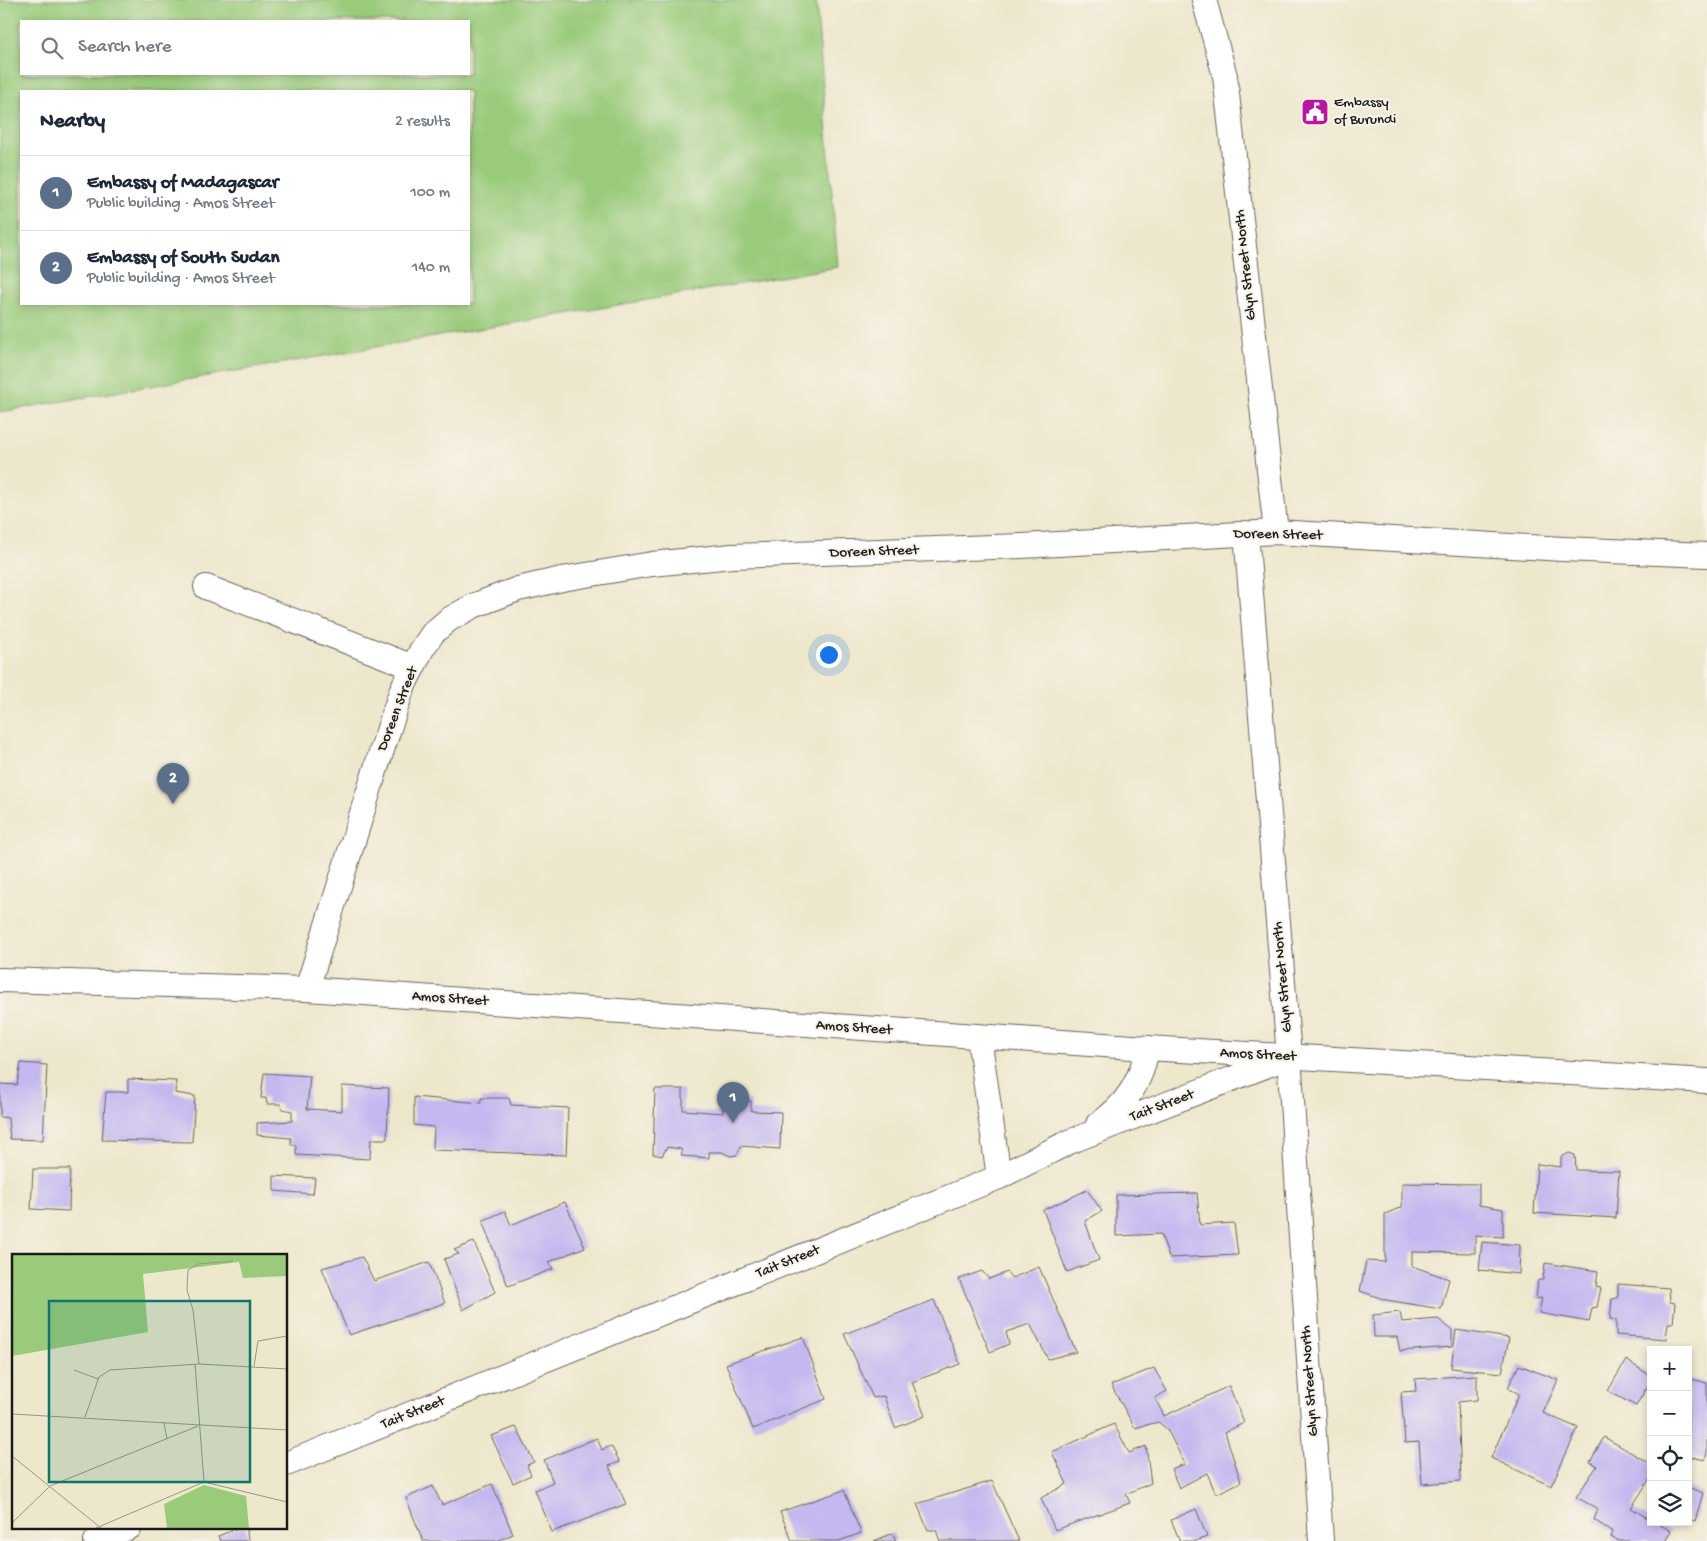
<!DOCTYPE html>
<html lang="en">
<head>
<meta charset="utf-8">
<style>
	body { margin:0; font-family:"Gochi Hand",sans-serif; background:#f6f6f7; color:#1f2937 }
	.controls { position:absolute; right:15px; bottom:15px; display:grid; overflow:hidden; border-radius:0px; box-shadow:0 2px 8px #0003 }
	.controls button { width:45px; height:45px; display:grid; place-items:center; padding:0; border:0; border-bottom:1px solid #e0e1e3; background:#fff; color:#1f2937; font:25px sans-serif }
	.you { position:absolute; left:828px; top:654px; width:18px; height:18px; margin:-12px; border:4px solid #fff; border-radius:50%; background:#1a73e8; box-shadow:0 0 0 8px #1a73e833 }
	.badge { display:grid; place-items:center; width:32px; height:32px; border-radius:50%; background:#111827; color:#fff; font-size:16px; font-weight:700 }
	.pin { position:absolute; translate:-50% -41px; filter:drop-shadow(0 1px 2px #0008) }
	.pin::after { content:''; position:absolute; top:26px; width:18px; height:15px; background:inherit; clip-path:polygon(0 0,100% 0,50% 100%) }
	.list { margin:0; padding:0; list-style:none }
	h2 { display:flex; justify-content:space-between; align-items:center; height:65px; margin:0; padding:0 20px; font-size:21px }
	h2 small { font-size:16px; font-weight:400; color:#747a83 }
	.list li { display:grid; grid-template-columns:32px 1fr auto; gap:15px; align-items:center; box-sizing:border-box; height:75px; padding:0 20px; border-top:1px solid #e0e1e3 }
	.list b { display:block; font-size:19px; white-space:nowrap }
	.list p { margin:0; font-size:16px; white-space:nowrap; color:#747a83 }
	.list em { font-size:16px; font-style:normal; color:#747a83 }
	.icon { flex:none; width:28px; height:28px; fill:none; stroke:currentColor; stroke-width:2; stroke-linecap:round; stroke-linejoin:round }
	.map { position:relative; flex:none; width:1707px; height:1541px; overflow:hidden }
	.search { position:absolute; background:#fff; box-shadow:0 2px 8px #0003; left:20px; top:20px; width:450px; height:55px; display:flex; align-items:center; gap:12px; box-sizing:border-box; padding:0 18px; border-radius:0px; color:#747a83; font-size:19px }
	.panel { position:absolute; background:#fff; box-shadow:0 2px 8px #0003; left:20px; top:90px; width:450px; height:215px; border-radius:0px }
	.map>svg:first-child { display:block }
	.green { fill:#9acb7b; stroke:#5b744c; fill-rule:evenodd }
	.building { fill:#c5b8f0 }
	.lines { fill:none; stroke-linecap:round; stroke-linejoin:round }
	.minor-casing { stroke:#65635a; stroke-width:26 }
	.minor { stroke:#fff; stroke-width:24 }
	.labels { text-anchor:middle; dominant-baseline:central; stroke-width:4; stroke-linejoin:round; paint-order:stroke }
	.poi-label { font-size:15px; fill:#1c1c1c; stroke:#f7f3e8; text-anchor:start }
	.street-label { font-size:15px; fill:#1c1c1c; stroke:#f7f3e8 }
	.inset-road { fill:none; stroke:#999686; stroke-width:1 }
	.view { fill:#0f766e; fill-opacity:0.15; stroke:#0f766e; stroke-width:2.5 }
	.inset-edge { fill:none; stroke:#1c1c1c; stroke-width:2.5 }
</style>
</head>
<body>
<div class="map">
<svg width="1707" height="1541" viewBox="0 0 1707 1541">
	<rect width="100%" height="100%" fill="#f7f3e8"/>
	<filter id="ink" filterUnits="userSpaceOnUse"><feTurbulence type="fractalNoise" baseFrequency=".02" numOctaves="2"/><feDisplacementMap in="SourceGraphic" scale="10" xChannelSelector="R" yChannelSelector="G"/><feConvolveMatrix kernelMatrix="1 2 1 2 8 2 1 2 1" color-interpolation-filters="sRGB"/></filter>
	<filter id="wash" filterUnits="userSpaceOnUse"><feTurbulence type="fractalNoise" baseFrequency=".0096" numOctaves="4" result="noise"/><feDisplacementMap in="SourceGraphic" scale="20" xChannelSelector="R" yChannelSelector="G"/><feGaussianBlur stdDeviation="1.12" result="paint"/><feColorMatrix in="noise" values="0 0 0 0 0 0 0 0 0 0 0 0 0 0 0 0 0 1.4 0 .05"/><feComposite in="paint" operator="in"/></filter>
	<g filter="url(#wash)">
		<rect width="100%" height="100%" fill="#ede7cc"/>
		<path class="green" d="M 0,0 L 816,0 L 838,267 L 0,412 ZM 21,21 L 469,21 L 469,74 L 21,74 ZM 21,91 L 469,91 L 469,304 L 21,304 Z"/>
		<g id="blocks">
			<g class="building">
				<path d="M 21,1063 L 47,1065 L 43,1140 L 10,1139 L 8,1118 L 0,1117 L 0,1084 L 17,1085 Z"/>
				<path d="M 264,1073 L 310,1076 L 307,1109 L 342,1111 L 342,1086 L 389,1088 L 387,1139 L 371,1139 L 370,1159 L 296,1155 L 296,1145 L 291,1145 L 291,1138 L 257,1135 L 257,1123 L 292,1121 L 292,1111 L 282,1109 L 280,1104 L 267,1104 L 266,1098 L 261,1098 Z"/>
				<path d="M 128,1079 L 176,1081 L 175,1093 L 195,1096 L 192,1142 L 102,1140 L 106,1092 L 128,1092 Z"/>
				<path d="M 655,1089 L 683,1089 L 683,1110 L 723,1113 L 723,1100 L 751,1101 L 751,1111 L 781,1112 L 780,1149 L 741,1146 L 737,1155 L 730,1156 L 722,1152 L 709,1152 L 709,1158 L 682,1156 L 681,1149 L 667,1147 L 662,1156 L 653,1154 Z"/>
				<path d="M 414,1097 L 481,1103 L 481,1098 L 509,1098 L 511,1105 L 568,1108 L 566,1155 L 433,1150 L 434,1127 L 414,1125 Z"/>
				<path d="M 1569,1153 L 1575,1155 L 1576,1170 L 1619,1171 L 1616,1218 L 1534,1213 L 1537,1164 L 1561,1167 L 1561,1157 Z"/>
				<path d="M 33,1169 L 70,1169 L 69,1211 L 31,1209 Z"/>
				<path d="M 274,1176 L 315,1178 L 313,1194 L 274,1191 Z"/>
				<path d="M 1402,1183 L 1479,1184 L 1479,1205 L 1503,1209 L 1503,1237 L 1475,1235 L 1475,1253 L 1412,1252 L 1412,1266 L 1449,1279 L 1441,1309 L 1386,1300 L 1360,1291 L 1366,1261 L 1385,1262 L 1385,1214 L 1402,1207 Z"/>
				<path d="M 1087,1190 L 1102,1211 L 1085,1221 L 1099,1260 L 1067,1272 L 1043,1210 Z"/>
				<path d="M 1197,1193 L 1200,1225 L 1234,1223 L 1238,1255 L 1169,1258 L 1161,1234 L 1116,1236 L 1116,1195 Z"/>
				<path d="M 565,1202 L 585,1247 L 549,1262 L 553,1269 L 508,1286 L 482,1221 L 505,1211 L 511,1225 Z"/>
				<path d="M 474,1242 L 495,1292 L 463,1310 L 444,1259 L 459,1254 L 454,1250 Z"/>
				<path d="M 1482,1242 L 1520,1245 L 1519,1274 L 1479,1270 Z"/>
				<path d="M 362,1257 L 374,1281 L 429,1262 L 445,1303 L 349,1335 L 322,1268 Z"/>
				<path d="M 1545,1263 L 1598,1271 L 1596,1287 L 1601,1288 L 1597,1307 L 1592,1308 L 1589,1322 L 1539,1313 L 1542,1298 L 1536,1299 L 1538,1280 L 1543,1280 Z"/>
				<path d="M 1039,1267 L 1076,1352 L 1048,1359 L 1030,1324 L 1006,1332 L 1009,1344 L 990,1352 L 959,1279 L 982,1271 L 989,1279 L 1007,1272 L 1012,1278 Z"/>
				<path d="M 1618,1284 L 1669,1288 L 1670,1302 L 1675,1303 L 1673,1323 L 1668,1323 L 1666,1339 L 1616,1335 L 1616,1320 L 1610,1319 L 1612,1299 L 1618,1298 Z"/>
				<path d="M 934,1300 L 960,1364 L 912,1382 L 925,1416 L 895,1428 L 884,1396 L 873,1398 L 844,1334 Z"/>
				<path d="M 1400,1312 L 1402,1322 L 1438,1319 L 1452,1330 L 1452,1347 L 1400,1351 L 1397,1337 L 1374,1337 L 1373,1315 Z"/>
				<path d="M 1456,1330 L 1509,1338 L 1502,1373 L 1451,1368 Z"/>
				<path d="M 803,1337 L 826,1399 L 753,1429 L 726,1364 Z"/>
				<path d="M 1626,1360 L 1651,1376 L 1651,1380 L 1636,1406 L 1608,1391 Z"/>
				<path d="M 1519,1365 L 1558,1380 L 1543,1413 L 1578,1428 L 1551,1486 L 1491,1458 L 1519,1394 L 1508,1388 Z"/>
				<path d="M 1154,1368 L 1167,1391 L 1155,1398 L 1164,1416 L 1229,1386 L 1244,1423 L 1225,1432 L 1241,1482 L 1216,1494 L 1207,1473 L 1179,1488 L 1171,1469 L 1185,1464 L 1167,1429 L 1158,1422 L 1135,1428 L 1111,1385 Z"/>
				<path d="M 1477,1375 L 1477,1400 L 1458,1402 L 1461,1481 L 1422,1484 L 1419,1442 L 1405,1443 L 1401,1392 L 1416,1391 L 1415,1379 Z"/>
				<path d="M 1688,1378 L 1707,1383 L 1707,1453 L 1705,1460 L 1688,1456 Z"/>
				<path d="M 1114,1424 L 1129,1453 L 1146,1446 L 1151,1483 L 1126,1494 L 1130,1503 L 1055,1530 L 1041,1498 L 1067,1484 L 1052,1452 Z"/>
				<path d="M 516,1427 L 534,1462 L 527,1465 L 531,1475 L 513,1483 L 491,1436 Z"/>
				<path d="M 1604,1437 L 1651,1464 L 1651,1477 L 1631,1508 L 1651,1520 L 1651,1522 L 1655,1522 L 1671,1531 L 1665,1541 L 1619,1541 L 1611,1537 L 1613,1532 L 1594,1520 L 1598,1509 L 1576,1497 L 1597,1466 L 1590,1462 Z"/>
				<path d="M 597,1438 L 602,1450 L 611,1446 L 620,1462 L 609,1466 L 626,1504 L 552,1532 L 535,1490 L 553,1482 L 544,1460 Z"/>
				<path d="M 992,1481 L 1019,1541 L 940,1541 L 936,1530 L 928,1530 L 917,1504 Z"/>
				<path d="M 492,1484 L 513,1534 L 497,1541 L 423,1541 L 406,1498 L 433,1486 L 442,1505 Z"/>
				<path d="M 1688,1487 L 1703,1493 L 1695,1521 L 1688,1519 Z"/>
				<path d="M 844,1490 L 861,1533 L 839,1541 L 792,1541 L 780,1512 Z"/>
				<path d="M 1196,1509 L 1207,1537 L 1196,1541 L 1180,1541 L 1171,1520 Z"/>
				<path d="M 241,1527 L 245,1527 L 249,1541 L 220,1541 L 218,1536 Z"/>
				<path d="M 893,1533 L 896,1541 L 874,1541 Z"/>
			</g>
		</g>
	</g>
	<g filter="url(#ink)">
		<use href="#blocks" fill-opacity="0" stroke="#65635a" stroke-width="1"/>
		<g class="lines">
			<defs>
				<g id="minor">
					<path d="M 1204,0 L 1225,76 L 1276,532"/>
					<path d="M 1246,533 L 1289,1056 L 1321,1541"/>
					<path d="M 206,587 L 413,667"/>
					<path d="M 0,980 L 307,989 L 1147,1048 L 1707,1081"/>
					<path d="M 307,989 L 376,768 L 402,689 L 422,649 L 433,633 L 448,620 L 473,606 L 518,589 L 562,579 L 652,564 L 732,556 L 1022,546 L 1276,532 L 1563,549 L 1707,555"/>
					<path d="M 979,1037 L 999,1177"/>
					<path d="M 1098,1124 C 1126,1106 1142,1081 1147,1048"/>
					<path d="M 286,1464 L 999,1177 L 1069,1142 L 1283,1059"/>
					<path d="M 96,1541 L 130,1527"/>
				</g>
			</defs>
			<use href="#minor" class="minor-casing"/>
			<use href="#minor" class="minor"/>
		</g>
	</g>
	<defs>
		<symbol id="civic-square" viewBox="-11 -11 22 22"><rect x="-9" y="-9" width="18" height="18" rx="4" fill="#b5179e" stroke="#f7f3e8"/><path d="M-.6-6.5H3V-4.5H.6V-3L4-1V1h2V6H-6V1h2V-1L-.6-3ZM-1.2 2.5V6h2.4V2.5Z" fill="#fff"/></symbol>
	</defs>
	<g fill-rule="evenodd">
		<use href="#civic-square" x="1299" y="96" width="32" height="32"/>
	</g>
	<g class="labels">
		<g class="poi-label">
			<text x="1334" y="103">Embassy<tspan x="1334" dy="17">of Burundi</tspan></text>
		</g>
		<g class="street-label">
			<text transform="translate(1246 265) rotate(-96)">Glyn Street North</text>
			<text transform="translate(1278 535) rotate(1)">Doreen Street</text>
			<text transform="translate(874 552) rotate(-2)">Doreen Street</text>
			<text transform="translate(398 709) rotate(-69)">Doreen Street</text>
			<text transform="translate(1283 977) rotate(-95)">Glyn Street North</text>
			<text transform="translate(450 999) rotate(4)">Amos Street</text>
			<text transform="translate(854 1028) rotate(4)">Amos Street</text>
			<text transform="translate(1258 1055) rotate(3)">Amos Street</text>
			<text transform="translate(1162 1106) rotate(-21)">Tait Street</text>
			<text transform="translate(788 1262) rotate(-22)">Tait Street</text>
			<text transform="translate(1310 1381) rotate(-94)">Glyn Street North</text>
			<text transform="translate(413 1413) rotate(-22)">Tait Street</text>
		</g>
	</g>
	<g transform="translate(12 1254)">
		<rect width="275" height="275" fill="#ede7cc"/>
		<path d="M 0,1 L 275,1 L 275,22 L 231,24 L 227,8 L 131,20 L 136,78 L 0,102 ZM 192,231 L 234,242 L 237,274 L 155,274 L 152,250 Z" fill="#9acb7b"/>
		<path class="inset-road" d="M 183,110 L 192,228M 187,110 L 181,56 L 175,36 L 176,16 L 186,10 L 221,7M 242,112 L 246,87 L 275,82M 62,116 L 86,125M 0,160 L 275,176M 73,163 L 87,123 L 98,116 L 187,110 L 275,115M 152,169 L 155,185M 0,202 L 89,274M 0,269 L 38,232 L 186,172M 84,274 L 192,228 L 275,248"/>
		<path class="view" d="M 37,47 L 238,47 L 238,228 L 37,228 Z"/>
		<rect width="275" height="275" class="inset-edge"/>
	</g>
</svg>
<div class="controls">
<button>+</button>
<button>−</button>
<button><svg class="icon" aria-label="locate" viewBox="0 0 24 24"><circle cx="12" cy="12" r="6"/><path d="M12 2v4M12 18v4M2 12h4M18 12h4"/></svg></button>
<button><svg class="icon" aria-label="layers" viewBox="0 0 24 24"><path d="M12 4l9 5-9 5-9-5zM3 14l9 5 9-5"/></svg></button>
</div>
<div class="you"></div>
<div class="pin badge" style="left:733px;top:1123px;background:#5c6f8a">1</div>
<div class="pin badge" style="left:173px;top:804px;background:#5c6f8a">2</div>
<div class="search"><svg class="icon" aria-label="search" viewBox="0 0 24 24"><circle cx="10" cy="10" r="6"/><path d="M15 15l6 6"/></svg>Search here</div>
<section class="panel">
<h2>Nearby<small>2 results</small></h2>
<ul class="list">
<li><span class="badge" style="background:#5c6f8a">1</span><div><b>Embassy of Madagascar</b><p>Public building · Amos Street</p></div><em>100 m</em></li>
<li><span class="badge" style="background:#5c6f8a">2</span><div><b>Embassy of South Sudan</b><p>Public building · Amos Street</p></div><em>140 m</em></li>
</ul>
</section>
</div>
</body>
</html>
